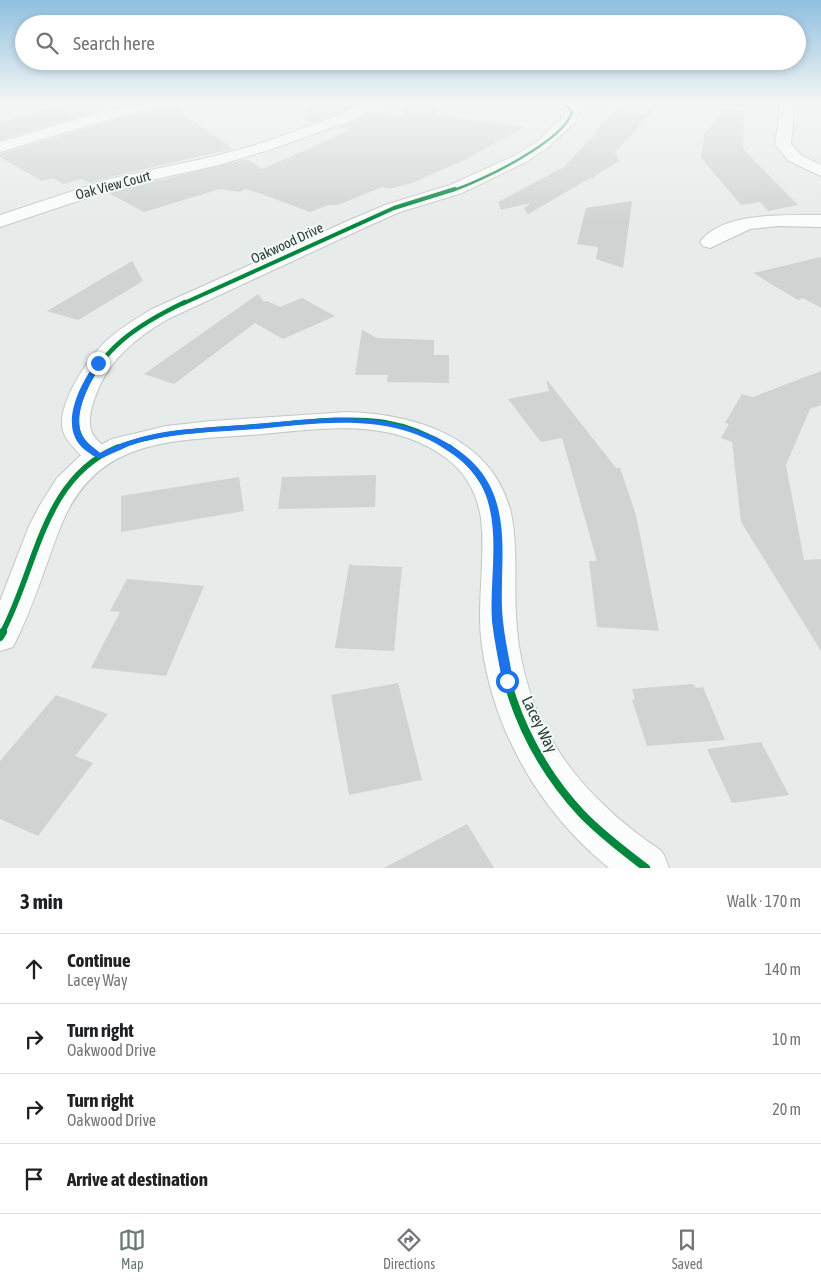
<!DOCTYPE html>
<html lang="en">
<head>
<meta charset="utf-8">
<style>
	body { margin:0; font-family:"Asap Condensed",sans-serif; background:#f6f6f6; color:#202124 }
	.stop { position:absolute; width:15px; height:15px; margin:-11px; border:4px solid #1a73e8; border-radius:50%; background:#fff }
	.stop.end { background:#1a73e8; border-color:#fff; box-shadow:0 1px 5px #0008 }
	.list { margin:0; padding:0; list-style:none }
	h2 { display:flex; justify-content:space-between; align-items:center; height:65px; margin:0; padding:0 20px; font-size:21px }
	h2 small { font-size:16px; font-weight:400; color:#757577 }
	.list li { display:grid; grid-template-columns:32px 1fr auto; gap:15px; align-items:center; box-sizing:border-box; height:70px; padding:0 20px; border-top:1px solid #e0e0e0 }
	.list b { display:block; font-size:19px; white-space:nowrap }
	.list p { margin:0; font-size:16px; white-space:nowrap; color:#757577 }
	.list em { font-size:16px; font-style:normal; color:#757577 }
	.icon { flex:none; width:28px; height:28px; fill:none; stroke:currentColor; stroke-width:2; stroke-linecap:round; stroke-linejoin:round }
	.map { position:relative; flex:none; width:821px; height:868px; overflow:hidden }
	.search { position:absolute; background:#fff; box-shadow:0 2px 8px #0003; left:15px; right:15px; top:15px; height:55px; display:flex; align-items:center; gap:12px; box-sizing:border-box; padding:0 18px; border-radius:28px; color:#757577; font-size:19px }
	.sheet { height:345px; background:#fff }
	nav { display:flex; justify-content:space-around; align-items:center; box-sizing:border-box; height:70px; border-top:1px solid #e0e0e0; background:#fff; font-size:14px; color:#757577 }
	nav a { display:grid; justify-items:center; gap:2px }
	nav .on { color:#6a7a74 }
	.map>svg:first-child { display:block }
	.building { fill:#cfd4d2 }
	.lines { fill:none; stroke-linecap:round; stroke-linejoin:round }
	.street-casing { stroke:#c4c8c6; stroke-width:2 }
	.secondary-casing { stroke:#c2c8c6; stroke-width:2 }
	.street { fill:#fbfcfc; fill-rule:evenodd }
	.secondary { fill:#fbfcfc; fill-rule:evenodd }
	.cycleway-far4-casing { stroke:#f5f9f7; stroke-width:4.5 }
	.cycleway-far3-casing { stroke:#f5f9f7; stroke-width:6 }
	.cycleway-far2-casing { stroke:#f5f9f7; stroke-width:8 }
	.cycleway-far1-casing { stroke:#f5f9f7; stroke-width:9 }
	.cycleway-casing { stroke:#f5f9f7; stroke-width:11 }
	.cycleway-far4 { stroke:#00873e; stroke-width:2.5 }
	.cycleway-far3 { stroke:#00873e; stroke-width:4 }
	.cycleway-far2 { stroke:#00873e; stroke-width:4.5 }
	.cycleway-far1 { stroke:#00873e; stroke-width:5.5 }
	.cycleway { stroke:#00873e; stroke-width:8 }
	.route { fill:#1a73e8 }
	.labels { text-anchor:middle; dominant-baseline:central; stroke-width:4; stroke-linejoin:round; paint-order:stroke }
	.far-street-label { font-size:14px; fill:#263d35; stroke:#f5f9f7 }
	.street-label { font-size:16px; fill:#263d35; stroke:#f5f9f7 }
</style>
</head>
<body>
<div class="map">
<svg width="821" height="868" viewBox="0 0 821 868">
	<rect width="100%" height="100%" fill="#e7ebe9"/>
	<g class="building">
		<path d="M 78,102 L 141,102 L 107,108 L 0,140 L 0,122 Z"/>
		<path d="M 310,102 L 328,102 L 352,106 L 342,112 L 315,122 L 306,120 Z"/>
		<path d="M 402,102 L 435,102 L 437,115 L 524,127 L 464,160 L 412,183 L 389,189 L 382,187 L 338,205 L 328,205 L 310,212 L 256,192 L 245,189 L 240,192 L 220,189 L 144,212 L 108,193 L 247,159 L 262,169 L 351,130 L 339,127 L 354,122 L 370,110 L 404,116 Z"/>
		<path d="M 624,102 L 659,104 L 615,153 L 620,161 L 596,175 L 591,180 L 592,177 L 528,214 L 524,209 L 530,203 L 501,210 L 498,202 L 564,167 L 592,137 L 594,137 L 597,131 L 595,131 Z"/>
		<path d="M 172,106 L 233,149 L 109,177 L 90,183 L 82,179 L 63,184 L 53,178 L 42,181 L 0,157 L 0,154 L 116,119 Z"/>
		<path d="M 721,109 L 744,111 L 743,149 L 798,205 L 768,211 L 760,202 L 741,205 L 701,158 L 705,130 L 709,130 Z"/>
		<path d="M 632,201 L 623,268 L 596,259 L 598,247 L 577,244 L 586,208 Z"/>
		<path d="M 821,257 L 821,308 L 803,298 L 798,300 L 753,273 Z"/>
		<path d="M 132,261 L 143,281 L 78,320 L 47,311 Z"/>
		<path d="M 258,294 L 264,302 L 267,301 L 280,307 L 302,298 L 335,316 L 283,339 L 255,323 L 174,384 L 144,374 Z"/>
		<path d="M 362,330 L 377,338 L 434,340 L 434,355 L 449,355 L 449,383 L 387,382 L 388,375 L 355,375 Z"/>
		<path d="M 821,371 L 821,405 L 810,409 L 786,465 L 804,560 L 821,559 L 821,651 L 741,522 L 732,442 L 721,438 L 729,424 L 725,423 L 742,394 L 753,397 Z"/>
		<path d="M 546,379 L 616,468 L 620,468 L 636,515 L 659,631 L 597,627 L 589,561 L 597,561 L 562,438 L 541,442 L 508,399 L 549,391 Z"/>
		<path d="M 376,475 L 375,507 L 278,509 L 282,477 Z"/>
		<path d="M 239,477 L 244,511 L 121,532 L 121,496 Z"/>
		<path d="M 349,565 L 402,567 L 394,651 L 335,648 Z"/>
		<path d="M 127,579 L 204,586 L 166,676 L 91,668 L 120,612 L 110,611 Z"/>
		<path d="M 398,683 L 422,780 L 349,795 L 331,695 Z"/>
		<path d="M 693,684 L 696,688 L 703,687 L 725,740 L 647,746 L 632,700 L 635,699 L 632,689 Z"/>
		<path d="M 56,695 L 108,714 L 75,756 L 93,763 L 38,836 L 0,819 L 0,761 Z"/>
		<path d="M 761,742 L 789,795 L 732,803 L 707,749 Z"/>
		<path d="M 467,824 L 494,868 L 384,868 Z"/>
	</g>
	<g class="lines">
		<defs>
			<g id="street">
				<path d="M 148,102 L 172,102 L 170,105 L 116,117 L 0,152 L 0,142 L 108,110 Z"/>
				<path d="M 359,102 L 373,102 L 366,112 L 353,120 L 272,149 L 219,165 L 120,187 L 0,227 L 0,215 L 109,179 L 216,156 L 262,143 L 343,114 L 356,106 Z"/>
				<path d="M 558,102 L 571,102 L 579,112 L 575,122 L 547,148 L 526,162 L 462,193 L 400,212 L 366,227 L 168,319 C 134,339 107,361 94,400 C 91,409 88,420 91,430 C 94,441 107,447 113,456 L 109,462 C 95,466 86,462 76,450 C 71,445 65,438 63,431 C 56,405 87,360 105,342 C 119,329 135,319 152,309 L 352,219 L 388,204 L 450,185 L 514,156 L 537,142 L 563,117 L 565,112 Z"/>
				<path d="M 781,102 L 795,102 L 791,144 L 801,155 L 821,165 L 821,176 L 789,161 L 775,145 Z"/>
				<path d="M 807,215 L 821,215 L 821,227 L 778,226 L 750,229 L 710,248 L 703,246 L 700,242 C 720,214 777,215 807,215 Z"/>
			</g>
			<path id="secondary" d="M 347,412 C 416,414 493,438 511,513 C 518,547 514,582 516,616 C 518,656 528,696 547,732 C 562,759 582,785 605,806 C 617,818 630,828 643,838 C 648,842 656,846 661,851 C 665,855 667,863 669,868 L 609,868 C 541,813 494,733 482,646 C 476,604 486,561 481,518 C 477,493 466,473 446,458 C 392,418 326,428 263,434 C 177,442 97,433 60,528 C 44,569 33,608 13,647 L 0,651 L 0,601 L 29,526 L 40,505 L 57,478 L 80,456 L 112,439 L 166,426 L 212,421 Z"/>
		</defs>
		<use href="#street" class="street-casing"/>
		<use href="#secondary" class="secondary-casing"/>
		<use href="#street" class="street"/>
		<use href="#secondary" class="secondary"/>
		<defs>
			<path id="cycleway-far4" d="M 451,191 C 480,182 564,141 572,112 L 564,102"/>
			<path id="cycleway-far3" d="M 182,304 L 394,208 L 455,189"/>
			<g id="cycleway-far2">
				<path d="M 89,448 C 74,433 74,418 81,399 C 99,349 139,324 185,302"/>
				<path d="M 115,448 C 161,430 210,430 258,426 C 300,423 342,416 384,422 C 408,426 430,435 451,448"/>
			</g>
			<g id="cycleway-far1">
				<path d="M 88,447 L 99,456"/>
				<path d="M 449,447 C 518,495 494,561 499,633"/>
				<path d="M 2,633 C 37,568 42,478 118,447"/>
			</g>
			<g id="cycleway">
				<path d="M 499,632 C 504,699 536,765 582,814 C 601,834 624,851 646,868"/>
				<path d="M 0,637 L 3,632"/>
			</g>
		</defs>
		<use href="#cycleway-far4" class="cycleway-far4-casing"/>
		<use href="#cycleway-far3" class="cycleway-far3-casing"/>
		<use href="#cycleway-far2" class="cycleway-far2-casing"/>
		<use href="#cycleway-far1" class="cycleway-far1-casing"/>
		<use href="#cycleway" class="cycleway-casing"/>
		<use href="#cycleway-far4" class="cycleway-far4"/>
		<use href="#cycleway-far3" class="cycleway-far3"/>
		<use href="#cycleway-far2" class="cycleway-far2"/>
		<use href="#cycleway-far1" class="cycleway-far1"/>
		<use href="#cycleway" class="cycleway"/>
	</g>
	<linearGradient id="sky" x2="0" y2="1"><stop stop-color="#90c0e0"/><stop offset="0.46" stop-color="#f4f6f5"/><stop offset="1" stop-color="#f4f6f5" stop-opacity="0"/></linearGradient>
	<rect width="821" height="223" fill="url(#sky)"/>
	<path class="route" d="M 98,361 L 102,363 C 90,381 74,411 81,433 C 85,442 93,447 100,453 C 111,448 121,443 132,440 C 171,427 215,428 256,424 C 319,419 367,410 428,434 C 453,444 478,461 490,486 C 511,528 498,576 503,621 C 505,641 510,661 513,681 L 511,684 L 507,685 L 502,681 C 499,661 494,641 492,621 C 489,577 502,528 482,486 C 475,472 462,460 448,451 C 391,412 323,423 257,429 C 218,432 176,432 137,443 C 125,447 114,453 102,458 C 96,459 91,454 85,450 C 57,427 80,385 96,362 Z"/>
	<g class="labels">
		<g class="far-street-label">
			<text transform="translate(113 185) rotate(-15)">Oak View Court</text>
			<text transform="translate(287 243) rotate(-25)">Oakwood Drive</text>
		</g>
		<g class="street-label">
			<text transform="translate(540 724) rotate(64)">Lacey Way</text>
		</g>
	</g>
</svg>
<div class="stop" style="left:507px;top:681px"></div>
<div class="stop end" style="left:98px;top:363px"></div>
<div class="search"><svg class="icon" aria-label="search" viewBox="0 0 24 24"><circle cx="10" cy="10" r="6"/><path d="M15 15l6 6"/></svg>Search here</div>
</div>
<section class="sheet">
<h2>3 min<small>Walk · 170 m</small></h2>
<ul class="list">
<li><svg class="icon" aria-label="ahead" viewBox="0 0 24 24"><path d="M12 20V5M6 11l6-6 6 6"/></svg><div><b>Continue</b><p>Lacey Way</p></div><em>140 m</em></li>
<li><svg class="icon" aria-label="right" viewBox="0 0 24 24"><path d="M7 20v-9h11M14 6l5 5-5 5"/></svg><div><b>Turn right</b><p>Oakwood Drive</p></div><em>10 m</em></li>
<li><svg class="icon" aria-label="right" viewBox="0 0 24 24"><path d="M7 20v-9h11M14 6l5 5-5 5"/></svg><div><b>Turn right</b><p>Oakwood Drive</p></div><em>20 m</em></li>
<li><svg class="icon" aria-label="arrive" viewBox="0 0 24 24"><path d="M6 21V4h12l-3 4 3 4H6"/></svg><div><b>Arrive at destination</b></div></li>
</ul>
</section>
<nav>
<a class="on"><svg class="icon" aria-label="map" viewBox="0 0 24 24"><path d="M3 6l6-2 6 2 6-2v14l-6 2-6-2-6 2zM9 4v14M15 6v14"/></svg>Map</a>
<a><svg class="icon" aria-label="directions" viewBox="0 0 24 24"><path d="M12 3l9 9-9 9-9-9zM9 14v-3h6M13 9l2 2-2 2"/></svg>Directions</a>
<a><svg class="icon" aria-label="saved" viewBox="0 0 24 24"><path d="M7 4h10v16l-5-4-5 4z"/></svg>Saved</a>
</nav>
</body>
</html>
